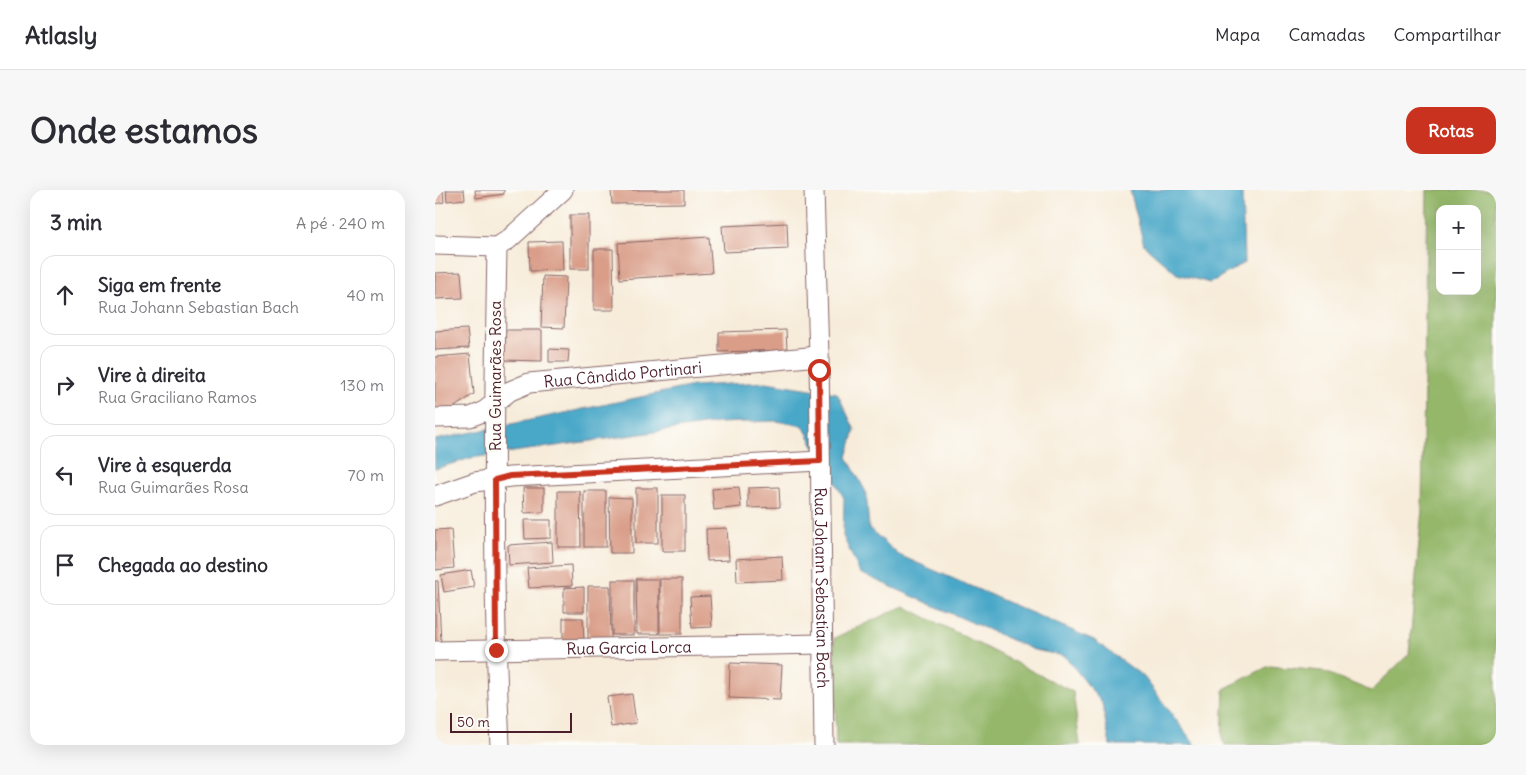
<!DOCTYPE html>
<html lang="pt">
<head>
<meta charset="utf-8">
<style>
	body { margin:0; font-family:Delius,sans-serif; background:#f7f7f7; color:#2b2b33 }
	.controls { position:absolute; right:15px; top:15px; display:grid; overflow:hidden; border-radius:10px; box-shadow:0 5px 20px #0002 }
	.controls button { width:45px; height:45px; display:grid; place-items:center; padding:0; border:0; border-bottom:1px solid #e1e1e2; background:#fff; color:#2b2b33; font:25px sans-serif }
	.scale { position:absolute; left:15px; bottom:12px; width:122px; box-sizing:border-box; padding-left:5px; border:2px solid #4a1f2b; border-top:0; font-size:14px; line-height:18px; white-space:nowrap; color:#4a1f2b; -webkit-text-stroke:4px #fdfcf7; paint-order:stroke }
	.stop { position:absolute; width:15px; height:15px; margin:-11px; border:4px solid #c8321e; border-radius:50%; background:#fff }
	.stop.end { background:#c8321e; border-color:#fff; box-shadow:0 1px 5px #0008 }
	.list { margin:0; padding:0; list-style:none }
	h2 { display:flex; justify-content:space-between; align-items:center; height:65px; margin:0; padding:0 20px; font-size:21px }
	h2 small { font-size:16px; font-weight:400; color:#7c7c81 }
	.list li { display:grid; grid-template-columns:32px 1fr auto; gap:15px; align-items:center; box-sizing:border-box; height:80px; margin:0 10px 10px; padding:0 10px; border:1px solid #e1e1e2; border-radius:15px }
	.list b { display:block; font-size:19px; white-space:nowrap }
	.list p { margin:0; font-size:16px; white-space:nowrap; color:#7c7c81 }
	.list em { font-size:16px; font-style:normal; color:#7c7c81 }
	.icon { flex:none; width:28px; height:28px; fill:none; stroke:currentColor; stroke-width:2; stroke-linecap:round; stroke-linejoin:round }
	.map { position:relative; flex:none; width:1061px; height:555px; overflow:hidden; border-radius:15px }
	header { display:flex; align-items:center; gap:30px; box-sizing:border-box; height:70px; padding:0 25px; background:#fff; border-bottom:1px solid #e1e1e2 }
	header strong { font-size:24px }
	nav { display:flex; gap:28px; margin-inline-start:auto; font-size:18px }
	.intro { display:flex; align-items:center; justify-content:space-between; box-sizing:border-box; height:120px; padding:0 30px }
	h1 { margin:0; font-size:35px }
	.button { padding:12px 22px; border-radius:15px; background:#c8321e; color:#fff; font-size:18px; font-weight:700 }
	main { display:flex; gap:30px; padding:0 30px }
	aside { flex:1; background:#fff; border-radius:15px; box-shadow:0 5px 20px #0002 }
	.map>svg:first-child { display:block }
	.forest { fill:#94b76b; stroke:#6f6b4b; fill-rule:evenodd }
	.water { fill:#4aa7c8; stroke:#4a637a }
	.building { fill:#d99d88 }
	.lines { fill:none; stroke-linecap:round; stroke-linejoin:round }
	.minor-casing { stroke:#876768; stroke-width:21 }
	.minor { stroke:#fff; stroke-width:19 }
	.route { stroke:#c8321e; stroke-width:6 }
	.labels { text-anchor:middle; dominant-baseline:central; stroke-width:5; stroke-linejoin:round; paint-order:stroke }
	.street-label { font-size:16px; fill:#4a1f2b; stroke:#fdfcf7 }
</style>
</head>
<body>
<header>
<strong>Atlasly</strong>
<nav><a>Mapa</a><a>Camadas</a><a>Compartilhar</a></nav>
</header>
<div class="intro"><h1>Onde estamos</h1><a class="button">Rotas</a></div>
<main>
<aside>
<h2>3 min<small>A pé · 240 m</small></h2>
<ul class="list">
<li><svg class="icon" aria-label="ahead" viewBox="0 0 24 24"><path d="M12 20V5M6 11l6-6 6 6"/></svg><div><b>Siga em frente</b><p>Rua Johann Sebastian Bach</p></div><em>40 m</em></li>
<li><svg class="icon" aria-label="right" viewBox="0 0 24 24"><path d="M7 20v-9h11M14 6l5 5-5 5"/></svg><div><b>Vire à direita</b><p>Rua Graciliano Ramos</p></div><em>130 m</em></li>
<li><svg class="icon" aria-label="left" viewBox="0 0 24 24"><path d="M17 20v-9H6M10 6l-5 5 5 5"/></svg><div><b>Vire à esquerda</b><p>Rua Guimarães Rosa</p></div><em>70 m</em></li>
<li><svg class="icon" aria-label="arrive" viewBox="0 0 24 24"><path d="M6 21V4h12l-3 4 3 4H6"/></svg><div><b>Chegada ao destino</b></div></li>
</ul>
</aside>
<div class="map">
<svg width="1061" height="555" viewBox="0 0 1061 555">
	<rect width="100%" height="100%" fill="#fdfcf7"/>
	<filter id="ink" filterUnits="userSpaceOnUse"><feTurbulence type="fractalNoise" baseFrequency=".02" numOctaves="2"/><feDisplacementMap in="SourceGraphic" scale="10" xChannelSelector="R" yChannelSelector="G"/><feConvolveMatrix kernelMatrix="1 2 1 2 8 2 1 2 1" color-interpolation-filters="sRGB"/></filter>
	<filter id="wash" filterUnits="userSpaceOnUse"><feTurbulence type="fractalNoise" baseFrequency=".0096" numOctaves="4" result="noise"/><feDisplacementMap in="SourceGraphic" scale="20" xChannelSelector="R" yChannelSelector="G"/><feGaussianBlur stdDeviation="1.12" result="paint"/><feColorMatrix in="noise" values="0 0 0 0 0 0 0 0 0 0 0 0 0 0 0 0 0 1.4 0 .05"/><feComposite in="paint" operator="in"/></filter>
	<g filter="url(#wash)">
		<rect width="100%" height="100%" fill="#f7ecda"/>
		<g class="forest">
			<path d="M 992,0 L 1061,0 L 1061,555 L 790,555 L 787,549 L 789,499 L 834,476 L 887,481 L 936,501 L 974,464 L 987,319 ZM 1005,19 L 1042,19 L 1042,101 L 1005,101 Z"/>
			<path d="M 469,416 L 638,502 L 645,555 L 401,555 L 399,448 Z"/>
		</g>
		<g class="water">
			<path d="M 695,0 L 807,0 L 809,73 L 775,93 L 742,84 L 709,55 Z"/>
			<path d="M 331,192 L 402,203 L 420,240 L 412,267 L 431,302 L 434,338 L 464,365 L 659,450 L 709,487 L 760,555 L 675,555 L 667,513 L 630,466 L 599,460 L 425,383 L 408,346 L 409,308 L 368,236 L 341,231 L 283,233 L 36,268 L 0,279 L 0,250 L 258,196 Z"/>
		</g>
		<g id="blocks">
			<g class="building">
				<path d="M 0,0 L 8,0 L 9,12 L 0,14 Z"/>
				<path d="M 11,0 L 29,0 L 30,9 L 12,11 Z"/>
				<path d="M 40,0 L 69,0 L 69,4 L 41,8 Z"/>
				<path d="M 176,0 L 249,0 L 249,13 L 177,14 Z"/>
				<rect x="135" y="25" width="19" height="54"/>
				<path d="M 352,33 L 353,59 L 289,62 L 287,36 Z"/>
				<path d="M 274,47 L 277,83 L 185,89 L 183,53 Z"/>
				<path d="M 127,51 L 128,80 L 95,81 L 94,52 Z"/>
				<path d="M 159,59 L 178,59 L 179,120 L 159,120 Z"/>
				<path d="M 26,82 L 28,108 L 0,109 L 0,83 Z"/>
				<path d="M 108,86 L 131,87 L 129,138 L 106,137 Z"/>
				<path d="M 32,139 L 34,158 L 0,160 L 0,141 Z"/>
				<path d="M 68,140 L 107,140 L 107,171 L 68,170 Z"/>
				<path d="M 351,140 L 352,160 L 284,162 L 284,142 Z"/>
				<path d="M 114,159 L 134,160 L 133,172 L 114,172 Z"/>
				<path d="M 35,164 L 39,204 L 12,222 L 0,223 L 0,167 Z"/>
				<path d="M 304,297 L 306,317 L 279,320 L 277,299 Z"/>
				<path d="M 344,297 L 345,317 L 313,318 L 313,298 Z"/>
				<path d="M 88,298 L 109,298 L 109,322 L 89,323 Z"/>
				<rect x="201" y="298" width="22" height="55"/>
				<path d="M 123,301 L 145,301 L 146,357 L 123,357 Z"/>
				<rect x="149" y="301" width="22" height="56"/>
				<rect x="227" y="305" width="23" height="56"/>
				<path d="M 174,307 L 197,308 L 197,363 L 175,363 Z"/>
				<path d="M 89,330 L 116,330 L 116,348 L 90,349 Z"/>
				<path d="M 292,338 L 294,370 L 272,371 L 271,339 Z"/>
				<path d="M 16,339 L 19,378 L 0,380 L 0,340 Z"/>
				<path d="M 117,352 L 118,372 L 74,375 L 73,355 Z"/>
				<path d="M 347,366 L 348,390 L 302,392 L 301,369 Z"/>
				<path d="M 136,375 L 137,396 L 94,398 L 92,378 Z"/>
				<path d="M 36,380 L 39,397 L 9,402 L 6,385 Z"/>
				<path d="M 201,389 L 224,389 L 224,444 L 202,444 Z"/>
				<rect x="225" y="389" width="22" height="55"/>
				<rect x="177" y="390" width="22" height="55"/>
				<path d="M 0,391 L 3,391 L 6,453 L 0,453 Z"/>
				<path d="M 153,396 L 175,396 L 176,452 L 153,452 Z"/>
				<path d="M 149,397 L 149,422 L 129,422 L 129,398 Z"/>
				<path d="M 275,406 L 277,437 L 257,438 L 255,407 Z"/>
				<path d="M 128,428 L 148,428 L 149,452 L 128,453 Z"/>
				<path d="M 295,473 L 347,475 L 345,510 L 294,508 Z"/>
				<path d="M 197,504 L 201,533 L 176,537 L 172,507 Z"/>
			</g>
		</g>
	</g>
	<g filter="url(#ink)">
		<use href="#blocks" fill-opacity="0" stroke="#876768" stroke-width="1"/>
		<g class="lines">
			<defs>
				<g id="minor">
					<path id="s1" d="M 379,0 L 384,166 L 389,555"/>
					<path d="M 0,55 L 62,57 L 73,50 L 128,0"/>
					<path d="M 62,57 C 59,223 57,389 65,555"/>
					<path id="s2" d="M 0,228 L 35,227 L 48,222 L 75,201 L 94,193 L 384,166"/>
					<path d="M 0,306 L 40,292 L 75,287 L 385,271"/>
					<path id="s3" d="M 0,461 L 387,454"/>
				</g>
			</defs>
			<use href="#minor" class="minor-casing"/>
			<use href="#minor" class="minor"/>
		</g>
	</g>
	<g class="lines" filter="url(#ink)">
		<path class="route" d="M 61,460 L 60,290 L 75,286 L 385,271 L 384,180"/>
	</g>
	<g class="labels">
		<g class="street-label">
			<text stroke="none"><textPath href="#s2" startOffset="198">Rua Cândido Portinari</textPath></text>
			<text transform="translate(60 186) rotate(-90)">Rua Guimarães Rosa</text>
			<text stroke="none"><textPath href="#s1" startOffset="398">Rua Johann Sebastian Bach</textPath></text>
			<text stroke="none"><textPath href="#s3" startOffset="194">Rua Garcia Lorca</textPath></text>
		</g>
	</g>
</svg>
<div class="controls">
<button>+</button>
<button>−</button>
</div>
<div class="scale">50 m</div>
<div class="stop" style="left:384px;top:180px"></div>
<div class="stop end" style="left:61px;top:460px"></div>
</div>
</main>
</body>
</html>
